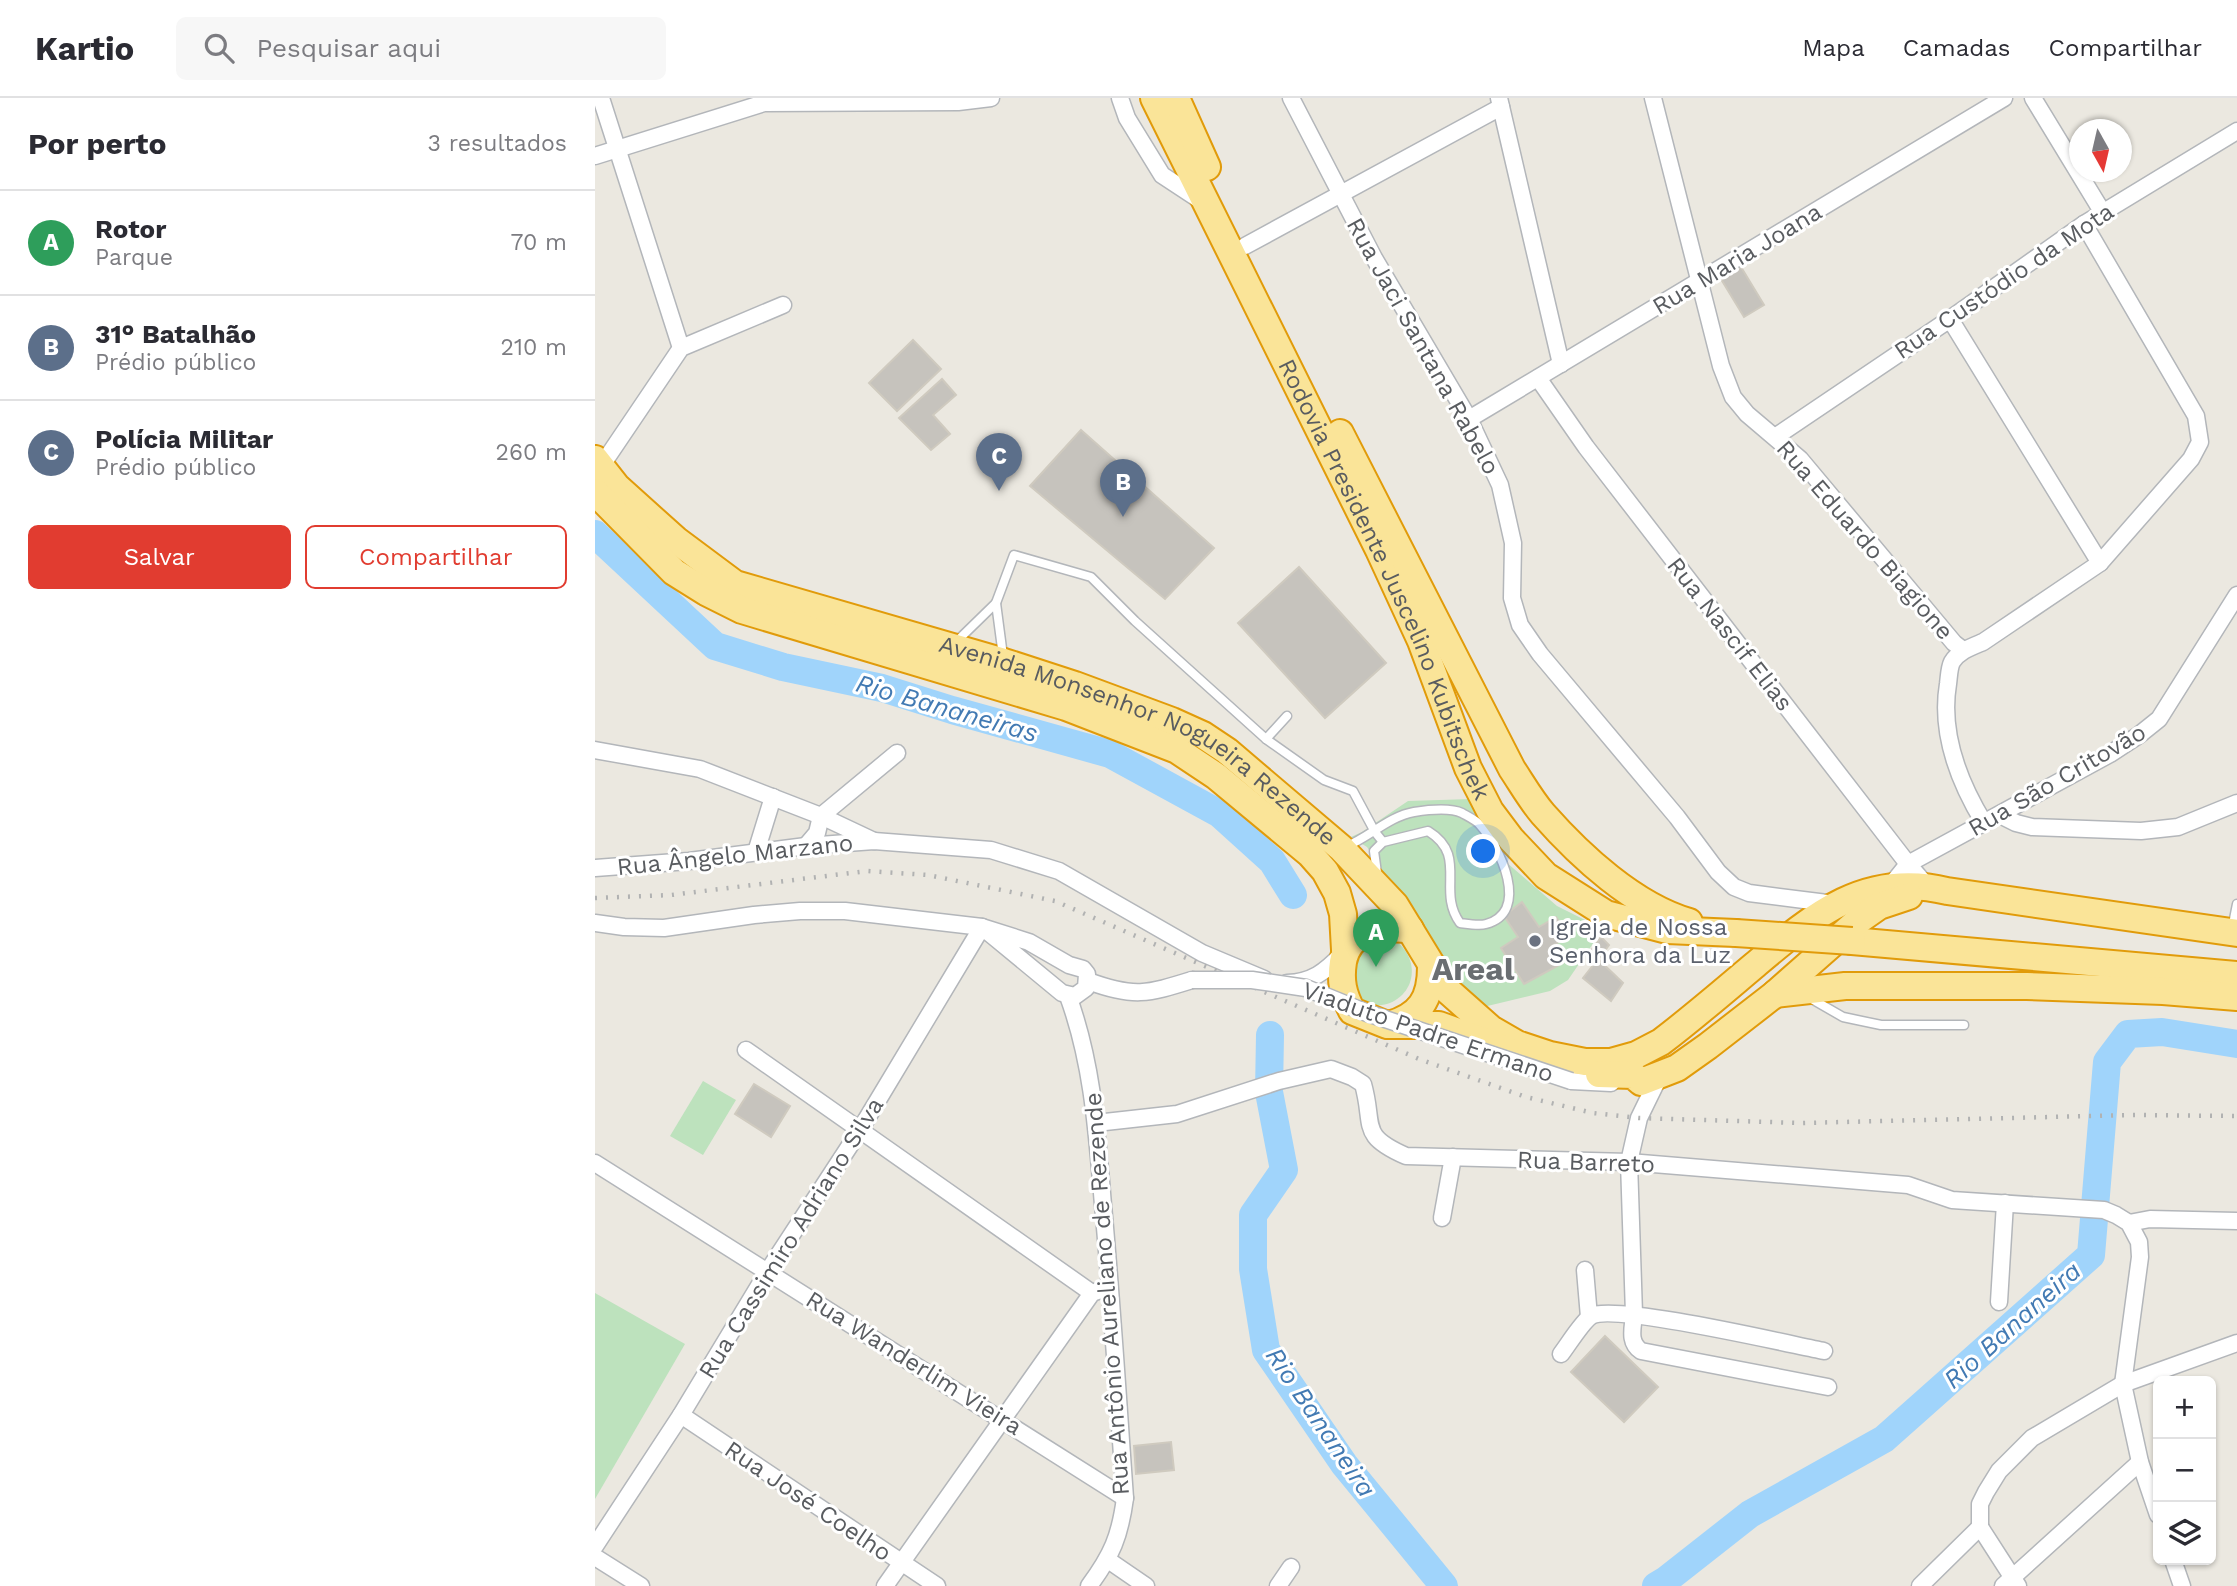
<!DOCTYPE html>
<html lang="pt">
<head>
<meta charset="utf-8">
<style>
	body { margin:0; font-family:"Work Sans",sans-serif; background:#f7f7f7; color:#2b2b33 }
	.controls { position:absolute; right:21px; bottom:21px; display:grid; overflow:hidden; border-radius:10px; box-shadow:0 2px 5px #0004 }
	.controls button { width:63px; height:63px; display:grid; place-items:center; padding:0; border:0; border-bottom:2px solid #e1e1e2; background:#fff; color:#2b2b33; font:35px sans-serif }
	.compass { position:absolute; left:1474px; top:21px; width:63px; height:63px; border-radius:50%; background:#fff; box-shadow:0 2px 5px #0004; rotate:172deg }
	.you { position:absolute; left:889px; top:754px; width:24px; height:24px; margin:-18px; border:5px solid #fff; border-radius:50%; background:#1a73e8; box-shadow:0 0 0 10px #1a73e833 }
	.badge { display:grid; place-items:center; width:46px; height:46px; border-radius:50%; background:#e13c30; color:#fff; font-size:23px; font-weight:700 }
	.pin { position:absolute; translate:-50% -58px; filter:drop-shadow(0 2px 4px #0008) }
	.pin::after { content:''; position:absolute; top:37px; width:24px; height:21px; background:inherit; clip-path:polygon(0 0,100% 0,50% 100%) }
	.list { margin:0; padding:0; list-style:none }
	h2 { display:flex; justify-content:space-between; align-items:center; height:91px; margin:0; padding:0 28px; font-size:30px }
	h2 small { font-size:23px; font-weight:400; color:#7c7c81 }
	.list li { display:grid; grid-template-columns:46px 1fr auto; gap:21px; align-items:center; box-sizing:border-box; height:105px; padding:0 28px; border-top:2px solid #e1e1e2 }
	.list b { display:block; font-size:26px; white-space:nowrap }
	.list p { margin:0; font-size:23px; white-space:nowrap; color:#7c7c81 }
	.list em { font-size:23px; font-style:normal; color:#7c7c81 }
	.actions { display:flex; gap:14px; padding:21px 28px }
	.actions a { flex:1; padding:16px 0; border:2px solid #e13c30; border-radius:10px; text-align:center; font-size:24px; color:#e13c30 }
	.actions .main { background:#e13c30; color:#fff }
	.icon { flex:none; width:38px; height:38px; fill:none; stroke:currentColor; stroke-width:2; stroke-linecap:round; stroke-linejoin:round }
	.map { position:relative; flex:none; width:1642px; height:1488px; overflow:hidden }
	header { display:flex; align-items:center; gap:42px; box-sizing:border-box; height:98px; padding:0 35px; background:#fff; border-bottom:2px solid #e1e1e2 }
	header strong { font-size:33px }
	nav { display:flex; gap:38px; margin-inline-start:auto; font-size:24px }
	.search { width:490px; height:63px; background:#f7f7f7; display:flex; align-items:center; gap:18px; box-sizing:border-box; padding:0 24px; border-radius:10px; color:#7c7c81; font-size:26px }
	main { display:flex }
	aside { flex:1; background:#fff }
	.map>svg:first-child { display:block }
	.green { fill:#bde2bd }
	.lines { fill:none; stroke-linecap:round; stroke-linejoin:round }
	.river { stroke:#a0d4fb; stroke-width:28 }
	.building { fill:#c6c3bd; stroke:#cfcabf; stroke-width:2 }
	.service-casing { stroke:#b3b6ba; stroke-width:11 }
	.minor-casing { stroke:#b3b6ba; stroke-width:19 }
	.trunk-casing { stroke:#e19b0a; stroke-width:30 }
	.service { stroke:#fff; stroke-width:8 }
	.minor { stroke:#fff; stroke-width:16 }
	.trunk { stroke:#fae498; stroke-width:26 }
	.rail { stroke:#b1b2b2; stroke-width:4.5; stroke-dasharray:2 9; stroke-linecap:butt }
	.minor-bridge-casing { stroke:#b3b6ba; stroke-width:19; stroke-linecap:butt }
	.trunk-bridge-casing { stroke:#e19b0a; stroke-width:30; stroke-linecap:butt }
	.minor-bridge { stroke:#fff; stroke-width:16 }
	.trunk-bridge { stroke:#fae498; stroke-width:26 }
	.worship-dot { fill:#6b7280; stroke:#fff; stroke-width:2.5 }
	.labels { text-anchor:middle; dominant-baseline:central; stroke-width:6; stroke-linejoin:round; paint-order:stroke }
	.street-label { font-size:24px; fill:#595c60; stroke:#fff }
	.worship-label { font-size:24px; fill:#5b616d; stroke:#fff; text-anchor:start }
	.water-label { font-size:26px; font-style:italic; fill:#427ab3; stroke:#fff }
	.district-label { font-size:32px; font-weight:bold; fill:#6a6e72; stroke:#fff }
</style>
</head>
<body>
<header>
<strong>Kartio</strong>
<div class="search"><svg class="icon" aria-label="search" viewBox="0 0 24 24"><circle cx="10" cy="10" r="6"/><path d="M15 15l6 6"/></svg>Pesquisar aqui</div>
<nav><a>Mapa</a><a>Camadas</a><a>Compartilhar</a></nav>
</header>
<main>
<aside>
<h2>Por perto<small>3 resultados</small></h2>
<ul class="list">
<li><span class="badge" style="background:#2e9e5b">A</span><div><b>Rotor</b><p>Parque</p></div><em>70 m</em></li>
<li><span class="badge" style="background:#5c6f8a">B</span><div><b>31° Batalhão</b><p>Prédio público</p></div><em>210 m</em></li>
<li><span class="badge" style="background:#5c6f8a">C</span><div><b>Polícia Militar</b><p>Prédio público</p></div><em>260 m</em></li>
</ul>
<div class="actions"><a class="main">Salvar</a><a>Compartilhar</a></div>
</aside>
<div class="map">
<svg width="1642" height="1488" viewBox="0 0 1642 1488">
	<rect width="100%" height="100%" fill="#ebe8e0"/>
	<g class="green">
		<path d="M 876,701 L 911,764 L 962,808 L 1008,831 L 973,882 L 955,893 L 884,910 L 865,893 L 772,749 L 756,739 L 767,734 L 813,703 Z"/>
		<path d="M 796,839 C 838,867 811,920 764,905 L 751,850 Z"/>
		<path d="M 108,983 L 141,1002 L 108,1057 L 75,1038 Z"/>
		<path d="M 0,1195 L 90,1246 L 0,1401 Z"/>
	</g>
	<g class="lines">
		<g class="river">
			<path d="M 0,436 L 120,548 L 188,569 L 287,590 L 357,612 L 515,656 L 625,716 L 677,763 L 698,797"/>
			<path d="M 675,937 L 674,994 L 689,1072 L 658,1117 L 658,1171 L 671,1252 L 749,1366 L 849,1488"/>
			<path d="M 1061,1488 L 1071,1482 L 1155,1416 L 1289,1341 L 1496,1157 L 1512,964 L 1533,936 L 1567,934 L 1642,946"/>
		</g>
	</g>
	<g class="building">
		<path d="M 1146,169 L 1169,207 L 1149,219 L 1126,181 Z"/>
		<path d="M 318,242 L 346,271 L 302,313 L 274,285 Z"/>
		<path d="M 347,281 L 361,297 L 338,317 L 355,336 L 336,352 L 304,320 Z"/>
		<path d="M 486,332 L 619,450 L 570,501 L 435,388 Z"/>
		<path d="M 704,469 L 791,565 L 730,620 L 643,525 Z"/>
		<path d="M 927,804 L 944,829 L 961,819 L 974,838 L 957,848 L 968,865 L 929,886 L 906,850 L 923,839 L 909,818 Z"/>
		<path d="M 1006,839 L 1014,847 L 1005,859 L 996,853 Z"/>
		<path d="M 1003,861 L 1028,885 L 1016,903 L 988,880 Z"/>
		<path d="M 159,986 L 195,1008 L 176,1039 L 140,1016 Z"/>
		<path d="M 1010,1238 L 1063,1289 L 1029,1324 L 976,1274 Z"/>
		<path d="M 576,1344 L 579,1372 L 541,1376 L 539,1348 Z"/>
	</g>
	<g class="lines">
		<defs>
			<g id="service">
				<path d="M 401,505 L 419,457 L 496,479 L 540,523 L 671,641 L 729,682 L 758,693 L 780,734 L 788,744"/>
				<path d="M 361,544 L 401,505 L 408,558"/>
				<path d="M 671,641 L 692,618"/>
				<path d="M 752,748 C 774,739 795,718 819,714 C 832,712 854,709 867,715 C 872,718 881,722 885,727 C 905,749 936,814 891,826 C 884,828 873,826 865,825 C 841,792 874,758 833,733 L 788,744 L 779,753 L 782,775"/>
				<path d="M 1637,831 L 1642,806"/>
				<path d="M 1215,900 L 1248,919 L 1286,927 L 1369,927"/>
			</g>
			<g id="minor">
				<path d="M 6,0 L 86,250"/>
				<path d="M 525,0 L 532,20 L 567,77 L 608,104"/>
				<path d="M 696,0 L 779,160 L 874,321 L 905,387 L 918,445 L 917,500 L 925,527 L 945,556 L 1082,719 L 1123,774 L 1139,789 L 1154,795 L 1240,806"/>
				<path d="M 904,0 L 966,266"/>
				<path d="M 1058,0 L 1126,268 L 1138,299 L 1152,316 L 1205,361 L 1359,545 L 1368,552"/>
				<path d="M 1438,0 L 1508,115"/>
				<path d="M 0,58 L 169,5 L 363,4 L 396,0"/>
				<path d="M 650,148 L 906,9"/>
				<path d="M 1355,221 L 1505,465"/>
				<path d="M 943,280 L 991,349 L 1313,766 L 1332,788"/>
				<path d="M 874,321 L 1409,0"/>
				<path d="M 1180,339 L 1355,221 L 1489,126 L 1642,33"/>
				<path d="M 5,370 L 86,250 L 188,207"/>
				<path d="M 0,652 L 105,671 L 226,718 L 279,743"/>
				<path d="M 1405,717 L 1421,725 L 1437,729 L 1546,733 L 1583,729 L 1642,705"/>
				<path d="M 1389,725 C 1364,684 1345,634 1353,586 C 1354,579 1354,570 1357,564 C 1364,553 1376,549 1388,544 L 1505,465 L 1596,361 L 1605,344 L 1601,318 L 1489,126"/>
				<path d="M 211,748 L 222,735 L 226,718 L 302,655"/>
				<path d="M 161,754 L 178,699"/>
				<path d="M 0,770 L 94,763 L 211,748 L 279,743 L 396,752 L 464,773 L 607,855 L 669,881"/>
				<path d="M 1292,792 L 1313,766 L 1515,656 L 1544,637 L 1564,621 L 1642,497"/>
				<path d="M 0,825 L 29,829 L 69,830 L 159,817 L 205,813 L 250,813 L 387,829 L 434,844 L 474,867 L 488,871 L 492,876 L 491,890 L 480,898 L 467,895 L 387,829"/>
				<path d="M 493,883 C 539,900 552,896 597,882"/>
				<path d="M 692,885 C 717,884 730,874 747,856"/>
				<path d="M 473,898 C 498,966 502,1036 508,1107 C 517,1205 523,1302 530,1400 C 525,1438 517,1457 494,1488"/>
				<path d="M 151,952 L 497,1195"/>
				<path d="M 1064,979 L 1044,1020 L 1034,1064 L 1039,1216 C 1038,1230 1033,1244 1046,1253 L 1233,1289"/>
				<path d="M 976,983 L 1016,985"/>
				<path d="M 501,1025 L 582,1016 L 684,983 L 736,971 L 757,979 L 768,986 C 780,1028 763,1037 811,1058 L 1034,1064 L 1313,1087 L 1357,1102 L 1509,1112 L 1521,1117 L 1534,1125 L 1544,1144 L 1545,1159 L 1528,1286 L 1545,1364 L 1563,1417"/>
				<path d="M 0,1065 L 530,1400"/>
				<path d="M 847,1120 L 858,1059"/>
				<path d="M 1534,1125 L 1555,1121 L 1642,1123"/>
				<path d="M 990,1172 L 994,1219"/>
				<path d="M 1404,1204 L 1410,1105"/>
				<path d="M 966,1256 C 973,1247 987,1224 996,1218 C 1019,1205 1193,1246 1229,1253"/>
				<path d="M 86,1317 L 342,1488"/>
				<path d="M 1385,1429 L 1385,1406 L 1391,1394 L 1404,1373 L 1437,1340 L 1528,1286 L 1642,1245"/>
				<path d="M 1385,1429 L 1423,1488"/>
				<path d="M 0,1448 L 86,1317 L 173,1173 L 265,1032 L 387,829"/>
				<path d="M 0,1459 L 46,1488"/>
				<path d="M 513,1462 L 551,1488"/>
				<path d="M 1578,1462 L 1587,1488"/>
				<path d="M 290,1488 L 497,1195 L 506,1192"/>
				<path d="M 683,1488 L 696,1469"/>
				<path d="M 1325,1488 L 1385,1429"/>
				<path d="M 1408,1488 L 1545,1364"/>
			</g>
			<g id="trunk">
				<path id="s1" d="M 559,0 L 784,452 L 826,543 L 873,670 L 895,713 L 916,741 L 951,778 L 1011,816 L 1072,832 L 1141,835"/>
				<path d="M 581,0 L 612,69"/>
				<path d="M 745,335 L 917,671 C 927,686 936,702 948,716 C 985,758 1039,808 1094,824"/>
				<path id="s2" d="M 0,361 L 22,389 L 81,442 L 140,486 L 409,564 L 480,587 L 577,623 L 608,637 L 632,653 L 746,750 L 800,807 L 852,892 L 896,931 L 922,946 L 955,957 L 990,964 L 1016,964 L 1041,957 L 1066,944 C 1099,919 1130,892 1161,866 C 1219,817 1271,773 1352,793 L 1642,835"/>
				<path d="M 0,394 L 79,474 L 111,494 L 147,512 L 471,609 L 582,652 L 621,678 L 715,756 L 730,773 L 742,795 L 748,816 L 750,852"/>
				<path d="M 815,831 C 787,829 754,830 748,864 C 745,883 748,896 757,913 L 792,927 L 844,927 L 910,951"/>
				<path d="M 1257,843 L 1642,877"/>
				<path d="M 1180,896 L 1250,888 L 1432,888 L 1568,893 L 1642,899"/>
				<path d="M 794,927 C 825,918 836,901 836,869"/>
				<path d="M 1004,976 L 1038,977 L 1046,984 L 1082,970 L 1113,948 L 1180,896 L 1264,822 L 1284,808 L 1314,798"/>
			</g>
		</defs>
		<use href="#service" class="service-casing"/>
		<use href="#minor" class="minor-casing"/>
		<use href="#trunk" class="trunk-casing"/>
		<use href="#service" class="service"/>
		<use href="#minor" class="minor"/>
		<use href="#trunk" class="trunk"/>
		<path class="rail" d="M 0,800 L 76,797 L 272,773 L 333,777 L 460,803 L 824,961 L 931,999 L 998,1015 L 1044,1020 L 1206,1025 L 1539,1017 L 1642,1018"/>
		<defs>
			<path id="minor-bridge" d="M 597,882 L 657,882 L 711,890 L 772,915 L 976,983"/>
			<path id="trunk-bridge" d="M 1141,835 L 1257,843"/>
		</defs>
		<use href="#minor-bridge" class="minor-bridge-casing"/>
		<use href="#trunk-bridge" class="trunk-bridge-casing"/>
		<use href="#minor-bridge" class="minor-bridge"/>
		<use href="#trunk-bridge" class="trunk-bridge"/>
	</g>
	<circle class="worship-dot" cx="940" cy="843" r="7"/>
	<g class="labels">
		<g class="street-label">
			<text transform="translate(1142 161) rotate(-31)">Rua Maria Joana</text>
			<text transform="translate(1409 183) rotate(-34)">Rua Custódio da Mota</text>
			<text transform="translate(828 248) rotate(61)">Rua Jaci Santana Rabelo</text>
			<text transform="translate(1270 442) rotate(49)">Rua Eduardo Biagione</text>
			<text stroke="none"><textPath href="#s1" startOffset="534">Rodovia Presidente Juscelino Kubitschek</textPath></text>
			<text transform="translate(1135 536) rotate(52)">Rua Nascif Elias</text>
			<text stroke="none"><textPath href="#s2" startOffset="625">Avenida Monsenhor Nogueira Rezende</textPath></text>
			<text transform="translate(1462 682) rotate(-30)">Rua São Critovão</text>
			<text transform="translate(140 757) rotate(-6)">Rua Ângelo Marzano</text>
			<text transform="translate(833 934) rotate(19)">Viaduto Padre Ermano</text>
			<text transform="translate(991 1064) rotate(2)">Rua Barreto</text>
			<text transform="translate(196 1140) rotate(-58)">Rua Cassimiro Adriano Silva</text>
			<text transform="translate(512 1196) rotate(-94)">Rua Antônio Aureliano de Rezende</text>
			<text transform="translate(319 1265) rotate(32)">Rua Wanderlim Vieira</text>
			<text transform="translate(213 1403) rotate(34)">Rua José Coelho</text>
		</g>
		<g class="worship-label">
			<text x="954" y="829">Igreja de Nossa<tspan x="954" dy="28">Senhora da Luz</tspan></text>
		</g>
		<g class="water-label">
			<text transform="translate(352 610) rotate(16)">Rio Bananeiras</text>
			<text transform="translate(1417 1227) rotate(-42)">Rio Bananeira</text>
			<text transform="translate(726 1324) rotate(56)">Rio Bananeira</text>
		</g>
		<g class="district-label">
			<text x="878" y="871">Areal</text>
		</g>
	</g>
</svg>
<div class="controls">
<button>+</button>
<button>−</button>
<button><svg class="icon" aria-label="layers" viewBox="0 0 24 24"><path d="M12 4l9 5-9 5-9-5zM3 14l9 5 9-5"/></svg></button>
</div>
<svg class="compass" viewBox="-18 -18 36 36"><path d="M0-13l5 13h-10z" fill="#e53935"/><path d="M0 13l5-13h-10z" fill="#7c7c81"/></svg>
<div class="you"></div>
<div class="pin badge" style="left:781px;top:869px;background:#2e9e5b">A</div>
<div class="pin badge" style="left:528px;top:419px;background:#5c6f8a">B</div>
<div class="pin badge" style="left:404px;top:393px;background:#5c6f8a">C</div>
</div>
</main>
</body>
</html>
